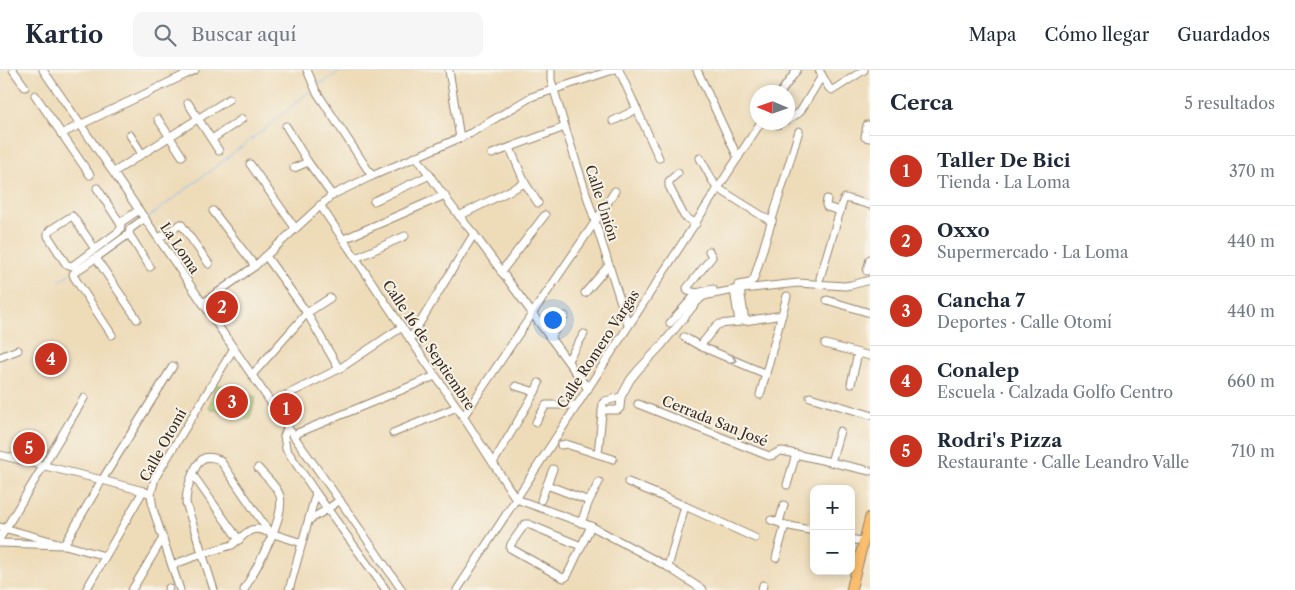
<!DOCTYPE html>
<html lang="es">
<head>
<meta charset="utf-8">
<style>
	body { margin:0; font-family:"Libre Caslon Text",serif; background:#f6f6f7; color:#1f2937 }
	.controls { position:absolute; right:15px; bottom:15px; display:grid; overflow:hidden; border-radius:10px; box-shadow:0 2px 8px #0003 }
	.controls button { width:45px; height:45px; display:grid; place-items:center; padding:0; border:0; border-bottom:1px solid #e0e1e3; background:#fff; color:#1f2937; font:25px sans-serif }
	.compass { position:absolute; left:750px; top:15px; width:45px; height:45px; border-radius:50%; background:#fff; box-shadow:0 2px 8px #0003; rotate:272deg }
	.you { position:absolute; left:552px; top:249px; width:18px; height:18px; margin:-12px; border:4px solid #fff; border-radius:50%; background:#1a73e8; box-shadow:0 0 0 8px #1a73e833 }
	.badge { display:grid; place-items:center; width:32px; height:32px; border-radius:50%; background:#c8321e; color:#fff; font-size:16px; font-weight:700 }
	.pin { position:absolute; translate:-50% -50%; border:2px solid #fff; box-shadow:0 1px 5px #0006 }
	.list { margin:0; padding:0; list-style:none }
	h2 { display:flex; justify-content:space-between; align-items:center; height:65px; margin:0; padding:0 20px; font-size:21px }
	h2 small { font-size:16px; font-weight:400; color:#747a83 }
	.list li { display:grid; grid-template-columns:32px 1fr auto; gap:15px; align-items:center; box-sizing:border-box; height:70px; padding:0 20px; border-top:1px solid #e0e1e3 }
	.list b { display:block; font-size:19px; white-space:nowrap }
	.list p { margin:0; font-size:16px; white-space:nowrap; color:#747a83 }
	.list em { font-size:16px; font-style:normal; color:#747a83 }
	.icon { flex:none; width:28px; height:28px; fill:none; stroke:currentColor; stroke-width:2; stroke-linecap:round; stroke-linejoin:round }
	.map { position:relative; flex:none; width:870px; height:520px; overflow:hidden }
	header { display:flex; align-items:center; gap:30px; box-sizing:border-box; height:70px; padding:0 25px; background:#fff; border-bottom:1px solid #e0e1e3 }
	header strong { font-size:24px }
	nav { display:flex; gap:28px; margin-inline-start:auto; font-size:18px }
	.search { width:350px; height:45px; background:#f6f6f7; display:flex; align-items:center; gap:12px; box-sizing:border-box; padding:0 18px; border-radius:10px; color:#747a83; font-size:19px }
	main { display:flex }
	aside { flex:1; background:#fff }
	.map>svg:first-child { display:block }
	.built { fill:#f1d0e3 }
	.pitch { fill:#b1d680; stroke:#76804f }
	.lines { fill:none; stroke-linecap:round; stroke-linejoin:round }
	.stream { stroke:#81b8f1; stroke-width:1 }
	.minor-casing { stroke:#94836c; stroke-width:9 }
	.major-casing { stroke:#94836c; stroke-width:11 }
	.minor { stroke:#fff; stroke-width:7 }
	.major { stroke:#fabe6e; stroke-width:9 }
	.oneway { stroke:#a79f9a }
	.labels { text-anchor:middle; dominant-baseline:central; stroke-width:4; stroke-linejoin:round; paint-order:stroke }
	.street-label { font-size:14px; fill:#3b2a1e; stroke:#f7f3e8 }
</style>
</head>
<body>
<header>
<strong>Kartio</strong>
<div class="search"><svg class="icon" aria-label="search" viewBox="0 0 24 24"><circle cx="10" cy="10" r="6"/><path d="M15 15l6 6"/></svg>Buscar aquí</div>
<nav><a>Mapa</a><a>Cómo llegar</a><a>Guardados</a></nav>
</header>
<main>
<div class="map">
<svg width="870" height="520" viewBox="0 0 870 520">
	<rect width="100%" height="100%" fill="#f7f3e8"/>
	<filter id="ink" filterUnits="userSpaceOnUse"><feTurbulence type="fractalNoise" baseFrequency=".02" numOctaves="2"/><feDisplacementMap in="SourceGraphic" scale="10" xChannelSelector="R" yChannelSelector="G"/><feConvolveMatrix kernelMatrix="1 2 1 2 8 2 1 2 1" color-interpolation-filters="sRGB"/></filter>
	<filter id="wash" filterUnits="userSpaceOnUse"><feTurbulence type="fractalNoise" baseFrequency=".0096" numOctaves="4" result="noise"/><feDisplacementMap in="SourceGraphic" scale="20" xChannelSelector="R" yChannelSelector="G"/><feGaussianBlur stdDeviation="1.12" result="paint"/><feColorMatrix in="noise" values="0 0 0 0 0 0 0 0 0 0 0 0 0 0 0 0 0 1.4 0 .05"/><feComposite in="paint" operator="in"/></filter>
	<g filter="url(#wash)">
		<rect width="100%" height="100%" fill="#eedcb9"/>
		<path class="built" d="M 47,273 L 64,297 L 53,304 L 37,280 Z"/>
		<path class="pitch" d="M 216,314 L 256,327 L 249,350 L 209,338 Z"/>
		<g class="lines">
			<g class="stream">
				<path d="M 317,16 L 342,0"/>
				<path d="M 148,148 L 270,55 L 312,19"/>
				<path d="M 60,211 L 69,204"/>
			</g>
		</g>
	</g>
	<g filter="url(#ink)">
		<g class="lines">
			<defs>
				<g id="minor">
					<path d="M 13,0 L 25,17"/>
					<path d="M 43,0 L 293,365 L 350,445 L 402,520"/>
					<path d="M 307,0 L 316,21 L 372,106"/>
					<path d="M 449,0 L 460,68"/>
					<path d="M 551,0 L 551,10 L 565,57 L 628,255"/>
					<path d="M 619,0 L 659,88"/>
					<path d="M 697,0 L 738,88"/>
					<path d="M 819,0 L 829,18 L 833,20 L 864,0"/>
					<path d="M 781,22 L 797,0"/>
					<path d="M 35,25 L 90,105"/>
					<path d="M 188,33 L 219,81"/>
					<path d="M 158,49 L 182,86"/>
					<path d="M 788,50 L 800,42 L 822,6"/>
					<path d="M 613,51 L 637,39"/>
					<path d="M 778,55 L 782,52"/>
					<path d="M 867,55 L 865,67 L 870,68"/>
					<path d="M 286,56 L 308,92"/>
					<path d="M 61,64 L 195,0"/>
					<path d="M 130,65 L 142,84"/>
					<path d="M 212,69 L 242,49"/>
					<path d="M 510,78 L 525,113 L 538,133"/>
					<path d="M 492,84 L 565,57"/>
					<path d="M 416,86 C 435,113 453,140 474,164 L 588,319"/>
					<path d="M 700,88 L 716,117 L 772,152"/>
					<path d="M 250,94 L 288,148 L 293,155 L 294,159"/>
					<path d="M 294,98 L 308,92 L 332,125"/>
					<path d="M 114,102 L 229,29"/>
					<path d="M 678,103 L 669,111 L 669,116 L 684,146 L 696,154"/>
					<path d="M 97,118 L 120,153 L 139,140"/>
					<path d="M 827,129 L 826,135 L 827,137 L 840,141"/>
					<path d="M 374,131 L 430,105"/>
					<path d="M 320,135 L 410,269 L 457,337 L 516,429"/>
					<path d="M 213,141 L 255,196"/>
					<path d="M 459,146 L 525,113"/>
					<path d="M 145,148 L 130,159 L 129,164 L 150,197"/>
					<path d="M 129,164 L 97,187 L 98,191 L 137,249"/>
					<path d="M 159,168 L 181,154 L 209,194"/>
					<path d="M 344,169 L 445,125"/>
					<path d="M 95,179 L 74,148 L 72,146 L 50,160 L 48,163 L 48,166 L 66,194 L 72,196 L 118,162 C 121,159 122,157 120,153"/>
					<path d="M 266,186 L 307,243 L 339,299"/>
					<path d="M 97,187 L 75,202 L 73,204 L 74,207 L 112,265"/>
					<path d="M 356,188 L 405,166"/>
					<path d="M 867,201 L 870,189"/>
					<path d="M 501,202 L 545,145"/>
					<path d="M 820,208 L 843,131 L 845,128 L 849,129 L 870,135"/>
					<path d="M 738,215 L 750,213 L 754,209 L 799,61"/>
					<path d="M 740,219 L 745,251 L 782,245"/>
					<path d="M 585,223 L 609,195"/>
					<path d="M 697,223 L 688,221 L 687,218 L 712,187 L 709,181"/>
					<path d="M 827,230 L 870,243"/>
					<path d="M 203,233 L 255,196 L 332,125 L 372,106 L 471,63 L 531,27 L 613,0"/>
					<path d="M 670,253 L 697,223 L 713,219"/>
					<path d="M 684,267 L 700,276 L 766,304"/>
					<path d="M 550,268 L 565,246"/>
					<path d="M 410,269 L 474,164"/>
					<path d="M 825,274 L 870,286"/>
					<path d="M 700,276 L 716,256 L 720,254 L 739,252 L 734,220"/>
					<path d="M 0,287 L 18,280"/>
					<path d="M 568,290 L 584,264"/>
					<path d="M 252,305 L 307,243 L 330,228"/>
					<path d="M 851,314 L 858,283"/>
					<path d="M 516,316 L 535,322"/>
					<path d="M 760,325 L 787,226"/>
					<path d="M 810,327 L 870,345"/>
					<path d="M 272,332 L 339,299 L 402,257"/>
					<path d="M 638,334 L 769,386 C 774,386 777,381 782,381 L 870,401"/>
					<path d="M 602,340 L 618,340 L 620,338 L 621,327 L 630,310 L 638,300 L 661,276 L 696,233 L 702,227 L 708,225 L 734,220 L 798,213 L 845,216 L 851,215 L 870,210"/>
					<path d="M 463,347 L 532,244 L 595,152 L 615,121"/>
					<path d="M 536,352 L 546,335 L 577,335"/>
					<path d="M 288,356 L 284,366 L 286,379 L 316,423 L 386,520"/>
					<path d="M 393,363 L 457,337"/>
					<path d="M 293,365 L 435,306"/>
					<path d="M 561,375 L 566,374 L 613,389"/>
					<path d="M 598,384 L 603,333 L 605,331 L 621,327"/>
					<path d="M 0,385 L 102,410 L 143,421 L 151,424"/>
					<path d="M 831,392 L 840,361"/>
					<path d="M 493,393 L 535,322 L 539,313"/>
					<path d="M 193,405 L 239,470"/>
					<path d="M 628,412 L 685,436 L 755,468"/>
					<path d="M 547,415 L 589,431"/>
					<path d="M 787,415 L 796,384"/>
					<path d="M 516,429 L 591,456 L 668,497 L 703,520"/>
					<path d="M 541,430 L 553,399"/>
					<path d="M 309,450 L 326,440 L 340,430"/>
					<path d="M 771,450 L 785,455 L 814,461"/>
					<path d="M 779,452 L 784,435"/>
					<path d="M 581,453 L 589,431 L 599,412"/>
					<path d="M 0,457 L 105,486"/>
					<path d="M 0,468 L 84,328"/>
					<path d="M 851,469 L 864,472"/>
					<path d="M 0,473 L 64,475 L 102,410 L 173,296"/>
					<path d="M 581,476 L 528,454 L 525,454 L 511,474 L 510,478 L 561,507 L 564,508 L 567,506 L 591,456"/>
					<path d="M 776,488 L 785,455"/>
					<path d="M 172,495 L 202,484 L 232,475 L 245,464 L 251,460 L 258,459 L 302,473"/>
					<path d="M 668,497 L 685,436"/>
					<path d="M 86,520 L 143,421"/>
					<path d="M 132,520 L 163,468"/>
					<path d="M 168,520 L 169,518"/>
					<path d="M 180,520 L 153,439 L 151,424 L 155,408 L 234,278"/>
					<path d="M 214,520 L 186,433 C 186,421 193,394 204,388 C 209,386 215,388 220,390 L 269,462"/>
					<path d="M 244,520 C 255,500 286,448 280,426 C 277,416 265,406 258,398"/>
					<path d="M 289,520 L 316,423"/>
					<path d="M 457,520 C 559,364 659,208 761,52"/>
					<path d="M 762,520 L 763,515"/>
				</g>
				<path id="major" d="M 851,520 L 870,447"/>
			</defs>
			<use href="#minor" class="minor-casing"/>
			<use href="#major" class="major-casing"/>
			<use href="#minor" class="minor"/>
			<use href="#major" class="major"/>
		</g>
		<defs><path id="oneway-chevron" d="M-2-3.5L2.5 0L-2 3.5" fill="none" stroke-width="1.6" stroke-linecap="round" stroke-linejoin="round" transform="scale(1.25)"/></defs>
		<use class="oneway" href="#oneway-chevron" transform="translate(733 290) rotate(23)"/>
	</g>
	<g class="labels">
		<g class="street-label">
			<text transform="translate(602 133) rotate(72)">Calle Unión</text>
			<text transform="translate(180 178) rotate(56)">La Loma</text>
			<text transform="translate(429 275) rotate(56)">Calle 16 de Septiembre</text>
			<text transform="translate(598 279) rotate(-57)">Calle Romero Vargas</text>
			<text transform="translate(715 351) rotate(22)">Cerrada San José</text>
			<text transform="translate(163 375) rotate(-61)">Calle Otomí</text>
		</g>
	</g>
</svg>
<div class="controls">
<button>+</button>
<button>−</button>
</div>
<svg class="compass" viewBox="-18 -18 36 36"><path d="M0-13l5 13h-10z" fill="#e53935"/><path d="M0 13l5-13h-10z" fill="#747a83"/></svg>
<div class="you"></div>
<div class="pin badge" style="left:286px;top:339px">1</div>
<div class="pin badge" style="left:222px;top:237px">2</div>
<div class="pin badge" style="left:232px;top:332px">3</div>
<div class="pin badge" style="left:51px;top:289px">4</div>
<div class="pin badge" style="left:29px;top:378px">5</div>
</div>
<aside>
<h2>Cerca<small>5 resultados</small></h2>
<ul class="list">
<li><span class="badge">1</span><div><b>Taller De Bici</b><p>Tienda · La Loma</p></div><em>370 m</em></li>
<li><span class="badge">2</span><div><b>Oxxo</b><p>Supermercado · La Loma</p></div><em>440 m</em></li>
<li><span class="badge">3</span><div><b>Cancha 7</b><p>Deportes · Calle Otomí</p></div><em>440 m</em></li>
<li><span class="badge">4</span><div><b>Conalep</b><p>Escuela · Calzada Golfo Centro</p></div><em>660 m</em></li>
<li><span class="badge">5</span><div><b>Rodri's Pizza</b><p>Restaurante · Calle Leandro Valle</p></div><em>710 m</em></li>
</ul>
</aside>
</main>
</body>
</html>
